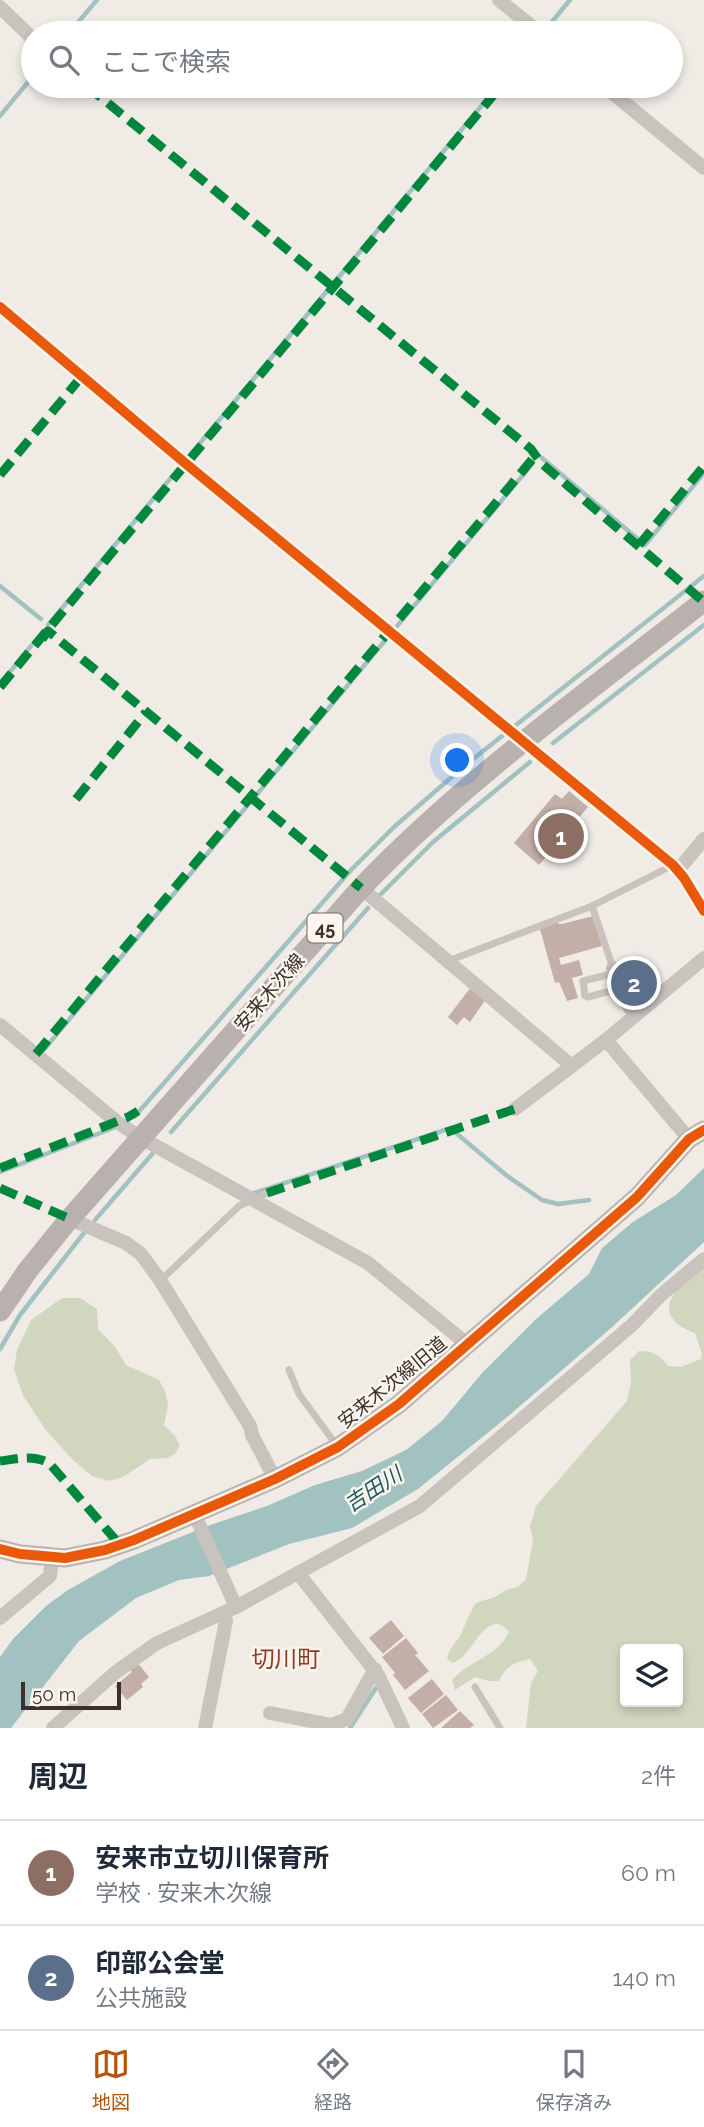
<!DOCTYPE html>
<html lang="ja">
<head>
<meta charset="utf-8">
<style>
	body { margin:0; font-family:Raleway,"Noto Sans JP",sans-serif; background:#f6f6f7; color:#1f2937 }
	.controls { position:absolute; right:21px; bottom:21px; display:grid; overflow:hidden; border-radius:7px; box-shadow:0 4px 10px #0003 }
	.controls button { width:63px; height:63px; display:grid; place-items:center; padding:0; border:0; border-bottom:2px solid #e0e1e3; background:#fff; color:#1f2937; font:35px sans-serif }
	.scale { position:absolute; left:21px; bottom:18px; width:100px; box-sizing:border-box; padding-left:7px; border:4px solid #3b302b; border-top:0; font-size:19px; line-height:24px; white-space:nowrap; color:#3b302b; -webkit-text-stroke:5px #fbf5ee; paint-order:stroke }
	.you { position:absolute; left:458px; top:761px; width:24px; height:24px; margin:-18px; border:5px solid #fff; border-radius:50%; background:#1a73e8; box-shadow:0 0 0 10px #1a73e833 }
	.badge { display:grid; place-items:center; width:46px; height:46px; border-radius:50%; background:#b45309; color:#fff; font-size:23px; font-weight:700 }
	.pin { position:absolute; translate:-50% -50%; border:4px solid #fff; box-shadow:0 2px 7px #0006 }
	.list { margin:0; padding:0; list-style:none }
	h2 { display:flex; justify-content:space-between; align-items:center; height:91px; margin:0; padding:0 28px; font-size:30px }
	h2 small { font-size:23px; font-weight:400; color:#747a83 }
	.list li { display:grid; grid-template-columns:46px 1fr auto; gap:21px; align-items:center; box-sizing:border-box; height:105px; padding:0 28px; border-top:2px solid #e0e1e3 }
	.list b { display:block; font-size:26px; white-space:nowrap }
	.list p { margin:0; font-size:23px; white-space:nowrap; color:#747a83 }
	.list em { font-size:23px; font-style:normal; color:#747a83 }
	.icon { flex:none; width:38px; height:38px; fill:none; stroke:currentColor; stroke-width:2; stroke-linecap:round; stroke-linejoin:round }
	.map { position:relative; flex:none; width:704px; height:1728px; overflow:hidden }
	.search { position:absolute; background:#fff; box-shadow:0 4px 10px #0003; left:21px; right:21px; top:21px; height:77px; display:flex; align-items:center; gap:18px; box-sizing:border-box; padding:0 24px; border-radius:38px; color:#747a83; font-size:26px }
	.sheet { height:301px; background:#fff }
	nav { display:flex; justify-content:space-around; align-items:center; box-sizing:border-box; height:98px; border-top:2px solid #e0e1e3; background:#fff; font-size:19px; color:#747a83 }
	nav a { display:grid; justify-items:center; gap:4px }
	nav .on { color:#b45309 }
	.map>svg:first-child { display:block }
	.green { fill:#d1d6bf; fill-rule:evenodd }
	.water { fill:#a1c2c1 }
	.lines { fill:none; stroke-linecap:round; stroke-linejoin:round }
	.stream { stroke:#a1c2c1; stroke-width:4.5 }
	.building { fill:#c3afa7 }
	.lane { stroke:#c9c3be; stroke-width:7 }
	.street { stroke:#c9c3be; stroke-width:14 }
	.secondary { stroke:#bab3ae; stroke-width:19 }
	.primary { stroke:#b8b1ad; stroke-width:21 }
	.quiet { stroke:#00873e; stroke-width:9; stroke-dasharray:18 9; stroke-linecap:butt }
	.cycleway-casing { stroke:#fbf5ee; stroke-width:15 }
	.cycleway { stroke:#e8590c; stroke-width:10 }
	.labels { text-anchor:middle; dominant-baseline:central; stroke-width:5; stroke-linejoin:round; paint-order:stroke }
	.shield { fill:#fbf5ee; stroke:#756b66; stroke-width:2 }
	.shield-label { font-size:18px; font-weight:bold; fill:#3b302b }
	.street-label { font-size:19px; fill:#3b302b; stroke:#fbf5ee }
	.water-label { font-size:21px; font-style:italic; fill:#1f5a5e; stroke:#fbf5ee }
	.quarter-label { font-size:23px; fill:#8c3b22; stroke:#fbf5ee }
</style>
</head>
<body>
<div class="map">
<svg width="704" height="1728" viewBox="0 0 704 1728">
	<rect width="100%" height="100%" fill="#f0ebe5"/>
	<g class="green">
		<path d="M 704,1268 L 704,1728 L 526,1728 L 531,1683 L 538,1671 L 530,1659 C 514,1662 506,1666 499,1681 L 489,1681 L 475,1677 L 455,1690 L 452,1680 C 469,1661 498,1656 509,1632 C 485,1604 474,1658 452,1663 L 447,1659 C 449,1648 456,1643 461,1634 C 466,1623 469,1613 476,1603 L 495,1597 L 506,1590 L 518,1587 L 526,1579 L 533,1541 L 530,1527 L 536,1506 L 627,1401 L 631,1382 L 630,1360 L 639,1351 C 653,1351 659,1354 668,1366 L 681,1367 L 701,1359 L 702,1354 L 695,1333 C 647,1315 675,1286 704,1268 ZM 625,1649 L 678,1649 L 678,1702 L 625,1702 Z"/>
		<path d="M 62,1298 L 80,1298 L 97,1309 L 98,1329 L 115,1347 L 126,1365 L 159,1380 L 165,1391 L 168,1405 L 164,1425 L 175,1436 L 180,1445 L 175,1454 L 167,1458 L 150,1459 L 123,1477 L 109,1481 L 92,1476 L 72,1459 L 45,1429 L 23,1395 L 14,1369 L 17,1350 L 31,1320 Z"/>
	</g>
	<path class="water" d="M 704,1168 L 704,1242 L 610,1329 L 506,1418 L 418,1489 L 352,1528 L 289,1544 L 209,1576 L 179,1580 L 136,1598 L 79,1641 L 11,1728 L 0,1728 L 0,1657 L 13,1639 L 46,1606 L 68,1590 L 120,1561 L 213,1524 L 267,1506 L 315,1485 L 362,1471 L 406,1450 L 442,1421 L 483,1372 L 536,1319 L 589,1274 L 602,1248 L 633,1222 L 676,1195 Z"/>
	<g class="lines">
		<g class="stream">
			<path d="M 545,30 L 570,0"/>
			<path d="M 69,33 L 97,0"/>
			<path d="M 0,116 L 33,76"/>
			<path d="M 333,284 L 498,86"/>
			<path d="M 542,458 L 645,545 L 704,473"/>
			<path d="M 0,586 L 41,619"/>
			<path d="M 48,625 L 327,291"/>
			<path d="M 0,684 L 31,646"/>
			<path d="M 553,743 L 704,625"/>
			<path d="M 380,895 L 433,842 L 530,762"/>
			<path d="M 42,1052 L 533,463"/>
			<path d="M 135,1116 L 351,870 L 394,827 L 468,763 L 704,576"/>
			<path d="M 171,1132 L 368,908"/>
			<path d="M 456,1133 L 506,1175 L 542,1200 L 558,1204 L 589,1200"/>
			<path d="M 0,1172 L 113,1128"/>
			<path d="M 254,1193 L 451,1128"/>
			<path d="M 95,1220 L 153,1153"/>
			<path d="M 0,1349 L 20,1315 L 87,1229"/>
			<path d="M 350,1728 L 376,1688"/>
		</g>
	</g>
	<g class="building">
		<path d="M 569,791 L 588,807 L 539,865 L 514,843 L 555,794 L 562,799 Z"/>
		<path d="M 593,916 L 602,946 L 559,958 L 561,965 L 579,960 L 583,975 L 572,978 L 578,998 L 567,1001 L 559,982 L 555,983 L 540,929 L 557,921 L 559,924 L 562,924 Z"/>
		<path d="M 636,972 L 646,998 L 631,1004 L 626,991 L 630,989 L 625,977 Z"/>
		<path d="M 471,987 L 486,999 L 470,1022 L 464,1017 L 457,1025 L 448,1017 Z"/>
		<path d="M 391,1620 L 404,1636 L 383,1654 L 369,1638 Z"/>
		<path d="M 406,1638 L 418,1653 L 415,1655 L 429,1671 L 405,1690 L 393,1675 L 395,1673 L 382,1657 Z"/>
		<path d="M 137,1662 L 149,1677 L 141,1684 L 143,1687 L 127,1700 L 115,1686 L 132,1672 L 129,1669 Z"/>
		<path d="M 432,1679 L 444,1694 L 421,1713 L 408,1698 Z"/>
		<path d="M 446,1695 L 458,1710 L 433,1728 L 422,1714 Z"/>
		<path d="M 460,1711 L 474,1725 L 470,1728 L 441,1728 Z"/>
	</g>
	<g class="lines">
		<g class="lane">
			<path d="M 592,906 L 613,968"/>
			<path d="M 448,961 L 592,906 L 673,865"/>
			<path d="M 615,973 L 583,981 L 585,996 L 588,997 L 618,989"/>
			<path d="M 161,1280 L 239,1206 L 267,1193"/>
			<path d="M 289,1370 L 299,1394 L 337,1446"/>
			<path d="M 475,1687 L 500,1728"/>
		</g>
		<g class="street">
			<path d="M 499,0 L 540,33"/>
			<path d="M 0,7 L 33,39"/>
			<path d="M 604,86 L 704,168"/>
			<path d="M 0,307 L 185,463 L 673,865 L 684,878 L 704,911"/>
			<path d="M 678,870 L 704,839"/>
			<path d="M 361,888 L 572,1066"/>
			<path d="M 613,968 L 619,989 L 635,1016"/>
			<path d="M 0,1025 L 117,1122 L 141,1138 L 368,1263 L 467,1344"/>
			<path d="M 606,1040 L 689,1139"/>
			<path d="M 515,1109 L 606,1040 L 704,958"/>
			<path d="M 70,1219 L 126,1243 L 141,1254 L 160,1280 L 250,1426 L 252,1435 L 275,1479"/>
			<path d="M 194,1513 L 236,1607"/>
			<path d="M 298,1573 L 378,1675 L 403,1728"/>
			<path d="M 0,1618 L 50,1576 L 52,1557"/>
			<path d="M 270,1713 L 332,1725 L 347,1719 L 375,1669"/>
			<path d="M 53,1728 L 116,1672 L 157,1643 L 236,1607 L 420,1506 L 632,1325 L 661,1295 L 704,1259"/>
			<path d="M 205,1728 L 226,1621 L 224,1613"/>
		</g>
		<path class="secondary" d="M 0,1549 L 20,1554 L 65,1558 L 105,1550 L 134,1540 L 275,1479 L 338,1447 L 399,1404 L 637,1197 L 689,1139 L 704,1130"/>
		<path class="primary" d="M 0,1311 L 28,1270 L 66,1223 L 361,888 C 464,780 587,693 704,601"/>
		<g class="quiet">
			<path d="M 87,86 L 531,449 L 541,463 L 704,602"/>
			<path d="M 0,475 L 82,376"/>
			<path d="M 639,545 L 704,466"/>
			<path d="M 42,639 L 48,631 L 361,888"/>
			<path d="M 0,687 L 501,86"/>
			<path d="M 76,799 L 146,712"/>
			<path d="M 36,1054 L 535,456"/>
			<path d="M 0,1168 L 128,1117 L 138,1111"/>
			<path d="M 0,1188 L 70,1219"/>
			<path d="M 267,1193 L 515,1109"/>
			<path d="M 0,1461 C 17,1459 35,1454 50,1464 L 120,1545"/>
		</g>
		<defs>
			<g id="cycleway">
				<path d="M 0,307 L 185,463 L 673,865 L 684,878 L 704,911"/>
				<path d="M 0,1549 L 20,1554 L 65,1558 L 105,1550 L 134,1540 L 275,1479 L 338,1447 L 399,1404 L 637,1197 L 689,1139 L 704,1130"/>
			</g>
		</defs>
		<use href="#cycleway" class="cycleway-casing"/>
		<use href="#cycleway" class="cycleway"/>
	</g>
	<g class="labels">
		<rect class="shield" x="307.5" y="913.5" width="35" height="29" rx="5"/>
		<g class="shield-label">
			<text x="325" y="928">45</text>
		</g>
		<g class="street-label">
			<text transform="translate(269 992) rotate(-49)">安来木次線</text>
			<text transform="translate(392 1382) rotate(-39)">安来木次線旧道</text>
		</g>
		<g class="water-label">
			<text transform="translate(373 1489) rotate(-33)">吉田川</text>
		</g>
		<g class="quarter-label">
			<text x="286" y="1658">切川町</text>
		</g>
	</g>
</svg>
<div class="controls">
<button><svg class="icon" aria-label="layers" viewBox="0 0 24 24"><path d="M12 4l9 5-9 5-9-5zM3 14l9 5 9-5"/></svg></button>
</div>
<div class="scale">50 m</div>
<div class="you"></div>
<div class="pin badge" style="left:561px;top:836px;background:#8d6e63">1</div>
<div class="pin badge" style="left:634px;top:983px;background:#5c6f8a">2</div>
<div class="search"><svg class="icon" aria-label="search" viewBox="0 0 24 24"><circle cx="10" cy="10" r="6"/><path d="M15 15l6 6"/></svg>ここで検索</div>
</div>
<section class="sheet">
<h2>周辺<small>2件</small></h2>
<ul class="list">
<li><span class="badge" style="background:#8d6e63">1</span><div><b>安来市立切川保育所</b><p>学校 · 安来木次線</p></div><em>60 m</em></li>
<li><span class="badge" style="background:#5c6f8a">2</span><div><b>印部公会堂</b><p>公共施設</p></div><em>140 m</em></li>
</ul>
</section>
<nav>
<a class="on"><svg class="icon" aria-label="map" viewBox="0 0 24 24"><path d="M3 6l6-2 6 2 6-2v14l-6 2-6-2-6 2zM9 4v14M15 6v14"/></svg>地図</a>
<a><svg class="icon" aria-label="directions" viewBox="0 0 24 24"><path d="M12 3l9 9-9 9-9-9zM9 14v-3h6M13 9l2 2-2 2"/></svg>経路</a>
<a><svg class="icon" aria-label="saved" viewBox="0 0 24 24"><path d="M7 4h10v16l-5-4-5 4z"/></svg>保存済み</a>
</nav>
</body>
</html>
